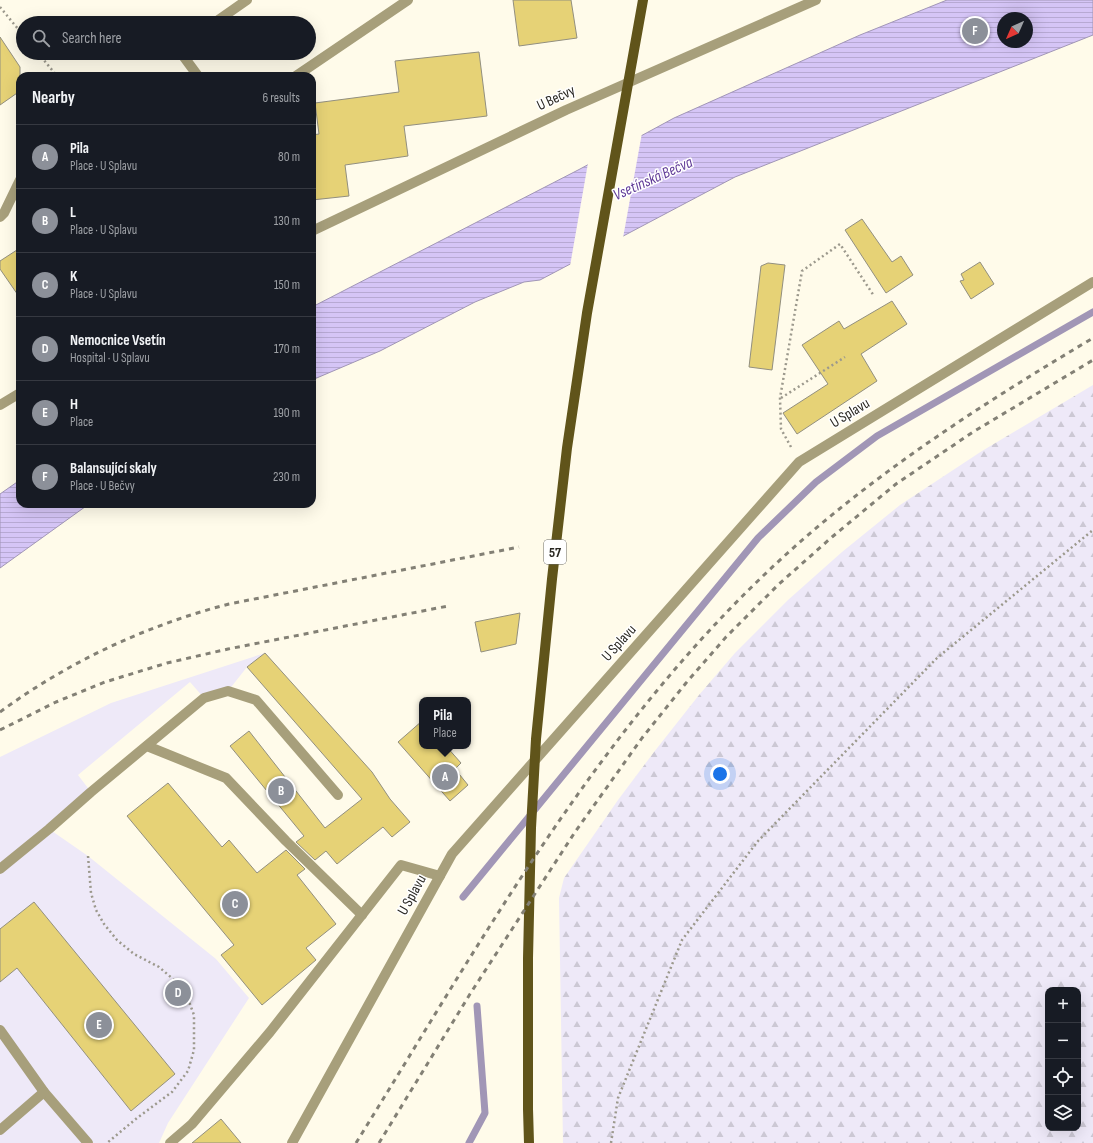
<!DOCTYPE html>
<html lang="en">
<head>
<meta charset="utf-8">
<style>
	body { margin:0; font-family:"Sofia Sans Condensed",sans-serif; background:#20242c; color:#f1f3f6 }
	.controls { position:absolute; right:12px; bottom:12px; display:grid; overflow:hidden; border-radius:8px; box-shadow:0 4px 16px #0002 }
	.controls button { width:36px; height:36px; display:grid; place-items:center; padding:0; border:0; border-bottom:1px solid #363941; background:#171b24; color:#f1f3f6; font:20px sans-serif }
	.compass { position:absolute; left:997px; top:12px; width:36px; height:36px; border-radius:50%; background:#171b24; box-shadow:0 4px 16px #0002; rotate:225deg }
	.you { position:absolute; left:720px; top:774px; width:14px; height:14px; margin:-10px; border:3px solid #fff; border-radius:50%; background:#1a73e8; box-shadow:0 0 0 6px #1a73e833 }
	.badge { display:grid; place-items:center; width:26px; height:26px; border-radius:50%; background:#8c9099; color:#fff; font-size:13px; font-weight:700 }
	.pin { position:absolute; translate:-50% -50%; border:2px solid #fff; box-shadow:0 1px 4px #0006 }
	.popup { position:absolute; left:419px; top:697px; width:52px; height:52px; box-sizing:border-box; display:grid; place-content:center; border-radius:8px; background:#171b24; filter:drop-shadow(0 1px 3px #0005); font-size:13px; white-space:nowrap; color:#9ea1a6 }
	.popup b { font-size:15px; color:#f1f3f6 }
	.popup::after { content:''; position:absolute; left:50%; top:100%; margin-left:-8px; border:8px solid transparent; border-top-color:#171b24 }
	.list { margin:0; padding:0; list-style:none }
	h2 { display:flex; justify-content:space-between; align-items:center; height:52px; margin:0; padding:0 16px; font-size:17px }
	h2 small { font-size:13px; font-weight:400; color:#9ea1a6 }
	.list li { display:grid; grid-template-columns:26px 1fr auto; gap:12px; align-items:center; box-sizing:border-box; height:64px; padding:0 16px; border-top:1px solid #363941 }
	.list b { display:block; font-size:15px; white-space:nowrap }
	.list p { margin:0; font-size:13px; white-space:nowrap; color:#9ea1a6 }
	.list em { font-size:13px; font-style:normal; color:#9ea1a6 }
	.icon { flex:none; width:22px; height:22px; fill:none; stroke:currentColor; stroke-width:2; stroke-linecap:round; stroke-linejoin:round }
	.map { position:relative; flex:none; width:1093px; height:1143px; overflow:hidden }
	.search { position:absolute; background:#171b24; box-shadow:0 4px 16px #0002; left:16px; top:16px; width:300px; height:44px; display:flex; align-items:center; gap:10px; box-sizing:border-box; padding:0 14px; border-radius:22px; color:#9ea1a6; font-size:15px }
	.panel { position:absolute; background:#171b24; box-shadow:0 4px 16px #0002; left:16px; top:72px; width:300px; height:436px; border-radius:12px }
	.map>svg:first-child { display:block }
	.grass { fill:#eee9f8 }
	.forest { fill:url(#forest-firs); fill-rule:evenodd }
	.water { fill:url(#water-rules); stroke:#a196b6; fill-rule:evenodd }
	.pier { fill:#fffbea }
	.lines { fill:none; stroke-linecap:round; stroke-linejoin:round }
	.stream { stroke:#a196b6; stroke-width:7 }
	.building { fill:#e6d276; stroke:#928f7f }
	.path { stroke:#9c998d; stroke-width:2.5; stroke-dasharray:2 3; stroke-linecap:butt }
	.lane { stroke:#a79f7b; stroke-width:10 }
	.street { stroke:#a79f7b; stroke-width:10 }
	.primary { stroke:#60541a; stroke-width:10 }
	.rail { stroke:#838075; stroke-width:3; stroke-dasharray:5 5; stroke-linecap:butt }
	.labels { text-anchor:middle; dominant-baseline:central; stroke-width:3; stroke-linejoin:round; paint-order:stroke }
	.shield { fill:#fff; stroke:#696864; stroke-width:1 }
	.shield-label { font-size:14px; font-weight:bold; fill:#292721 }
	.street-label { font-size:15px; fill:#292721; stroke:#fff }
	.water-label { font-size:16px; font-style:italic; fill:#613c98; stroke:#fff }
</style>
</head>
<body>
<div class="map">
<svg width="1093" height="1143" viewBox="0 0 1093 1143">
	<defs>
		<pattern id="forest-firs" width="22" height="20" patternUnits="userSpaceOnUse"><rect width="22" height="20" fill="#eee9f8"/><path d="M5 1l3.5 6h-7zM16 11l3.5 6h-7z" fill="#ccc8d4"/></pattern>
		<pattern id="water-rules" width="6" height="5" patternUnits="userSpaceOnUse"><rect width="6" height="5" fill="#d5c5f6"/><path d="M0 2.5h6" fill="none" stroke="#b7a9d3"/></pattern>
	</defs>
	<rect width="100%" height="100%" fill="#fffbea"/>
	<path class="grass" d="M 265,653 L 247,667 L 228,691 L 204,698 L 190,682 L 78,775 L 91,792 L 49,829 L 88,856 L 216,959 L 249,998 L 168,1123 L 159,1143 L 0,1143 L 0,968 L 17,968 L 131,1111 L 175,1074 L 34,902 L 0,929 L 0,757 L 111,703 Z"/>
	<path class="forest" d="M 1093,385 L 1093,1143 L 563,1143 L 559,898 L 564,878 L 618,800 L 654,752 L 699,695 L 735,653 L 788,600 L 842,552 L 900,505 L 982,451 ZM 1048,990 L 1078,990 L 1078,1128 L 1048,1128 Z"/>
	<g class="water">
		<path d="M 947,0 L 1093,0 L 1093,35 L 735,177 L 540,280 L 524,282 L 475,302 L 380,351 L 312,380 L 312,307 L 580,169 L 674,118 L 860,35 ZM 1003,18 L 1027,18 L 1027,42 L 1003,42 Z"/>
		<path d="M 20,480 L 20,504 L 89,504 L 0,568 L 0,494 Z"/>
	</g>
	<path class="pier" d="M 642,133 L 623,238 L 570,266 L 588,163 Z"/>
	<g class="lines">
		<g class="stream">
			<path d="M 463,897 L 758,538 L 816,482 L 877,436 L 1093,312"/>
			<path d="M 469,1143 L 485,1113 L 477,1006"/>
		</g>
	</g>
	<g class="building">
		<path d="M 513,0 L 571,0 L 577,38 L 519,46 Z"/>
		<path d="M 0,37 L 20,67 L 20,91 L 0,105 Z"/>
		<path d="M 479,52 L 487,116 L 404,126 L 408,156 L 345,165 L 349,196 L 312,200 L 312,135 L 319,134 L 315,103 L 399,92 L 395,61 Z"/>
		<path d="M 862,219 L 892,262 L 901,256 L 913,275 L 886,293 L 845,230 Z"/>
		<path d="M 20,248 L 20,298 L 0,269 L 0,261 Z"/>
		<path d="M 980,262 L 994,284 L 971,299 L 960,281 L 964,280 L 961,274 Z"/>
		<path d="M 768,263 L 785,265 L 772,370 L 749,367 L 761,266 Z"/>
		<path d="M 892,301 L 907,324 L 861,354 L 877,381 L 797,434 L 783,413 L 828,384 L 802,345 L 839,321 L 844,329 Z"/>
		<path d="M 520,613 L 516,644 L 481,652 L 475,622 Z"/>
		<path d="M 265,653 L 372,772 L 390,799 L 410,822 L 392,837 L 383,827 L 337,864 L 326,851 L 315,860 L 296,842 L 304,836 L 230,746 L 249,731 L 325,828 L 362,799 L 247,667 Z"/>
		<path d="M 422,721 L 422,746 L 446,746 L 461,763 L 455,769 L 468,785 L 450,801 L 398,742 Z"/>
		<path d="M 168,783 L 222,847 L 229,840 L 257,873 L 286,850 L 305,869 L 297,875 L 336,924 L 306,948 L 316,960 L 262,1005 L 221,955 L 234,945 L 127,816 Z"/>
		<path d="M 34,902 L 175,1074 L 131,1111 L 17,968 L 0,982 L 0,929 Z"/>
		<path d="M 221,1119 L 241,1143 L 192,1143 Z"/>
	</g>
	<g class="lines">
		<g class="path">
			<path d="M 0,7 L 23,35"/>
			<path d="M 38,53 L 57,76"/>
			<path d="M 781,398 L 845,357"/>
			<path d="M 791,447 L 781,429 L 780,398 L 802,271 L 840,244 L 874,296"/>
			<path d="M 88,856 L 91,893 L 96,910 L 104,924 L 117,940 L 134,954 L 159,967 L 173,979 L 185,991 L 194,1015 L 194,1050 L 188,1071 L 172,1092 L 137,1118 L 107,1143"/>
			<path d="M 611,1143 L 618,1098 L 682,940 L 758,841 L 937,658 L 1093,530"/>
		</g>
		<g class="lane">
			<path d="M 214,23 L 247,0"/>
			<path d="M 181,53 L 198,76"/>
			<path d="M 296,76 L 408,0"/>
			<path d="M 147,746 L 226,778 L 286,841 L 362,915"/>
			<path d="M 0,869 L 49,829 L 91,792 L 204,698 L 228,691 L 256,700 L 338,795"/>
			<path d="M 0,1030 L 44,1092 L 88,1143"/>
			<path d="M 0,1130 L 44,1092"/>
			<path d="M 170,1143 L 192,1124 L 270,1032 L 401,865 L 440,876"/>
		</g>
		<g class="street">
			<path d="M 0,217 L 4,213 L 20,180"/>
			<path d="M 312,231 L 566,110 L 816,0"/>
			<path d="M 0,405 L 20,393"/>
			<path d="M 292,1143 L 452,854 L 799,462 L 1093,282"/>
		</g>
		<path class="primary" d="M 529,1143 L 528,1109 L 528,958 L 531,828 L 536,739 L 552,579 L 567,448 L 587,313 L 643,0"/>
		<g class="rail">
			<path d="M 0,712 C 68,662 147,625 229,604 L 519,547"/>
			<path d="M 0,730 L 56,702 L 105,682 L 167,663 L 228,649 L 448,606"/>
			<path d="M 356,1143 C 479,945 594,737 764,575 C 862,481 977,407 1093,338"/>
			<path d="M 379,1143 L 470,994 L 575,832 L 642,738 L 686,683 L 726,637 L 779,584 L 832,537 L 896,484 L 973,432 L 1093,360"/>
		</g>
	</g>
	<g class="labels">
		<rect class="shield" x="544" y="540" width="22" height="24" rx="3"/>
		<g class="shield-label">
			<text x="555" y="552">57</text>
		</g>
		<g class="street-label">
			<text transform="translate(556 98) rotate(-25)">U Bečvy</text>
			<text transform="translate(850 413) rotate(-31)">U Splavu</text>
			<text transform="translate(619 643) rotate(-48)">U Splavu</text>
			<text transform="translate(412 895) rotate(-61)">U Splavu</text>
		</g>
		<g class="water-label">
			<text transform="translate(653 179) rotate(-24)">Vsetínská Bečva</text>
		</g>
	</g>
</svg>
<div class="controls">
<button>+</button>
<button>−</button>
<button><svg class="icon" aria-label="locate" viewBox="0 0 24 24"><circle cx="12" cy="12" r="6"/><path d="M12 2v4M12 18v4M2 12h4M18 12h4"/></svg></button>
<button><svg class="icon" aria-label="layers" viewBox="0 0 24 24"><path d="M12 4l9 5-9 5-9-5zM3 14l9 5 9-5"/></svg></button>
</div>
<svg class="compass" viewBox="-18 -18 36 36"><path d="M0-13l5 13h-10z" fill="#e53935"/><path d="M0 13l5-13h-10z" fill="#9ea1a6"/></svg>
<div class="you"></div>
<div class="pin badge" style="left:445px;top:777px">A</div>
<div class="popup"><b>Pila</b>Place</div>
<div class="pin badge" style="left:281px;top:791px">B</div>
<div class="pin badge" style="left:235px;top:904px">C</div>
<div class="pin badge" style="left:178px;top:993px">D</div>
<div class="pin badge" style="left:99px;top:1025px">E</div>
<div class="pin badge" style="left:975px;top:31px">F</div>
<div class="search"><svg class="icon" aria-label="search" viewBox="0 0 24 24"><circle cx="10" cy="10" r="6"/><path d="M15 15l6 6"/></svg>Search here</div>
<section class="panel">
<h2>Nearby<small>6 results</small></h2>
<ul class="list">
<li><span class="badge">A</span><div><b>Pila</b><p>Place · U Splavu</p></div><em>80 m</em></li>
<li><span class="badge">B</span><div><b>L</b><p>Place · U Splavu</p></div><em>130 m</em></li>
<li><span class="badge">C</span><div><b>K</b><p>Place · U Splavu</p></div><em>150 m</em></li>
<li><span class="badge">D</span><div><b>Nemocnice Vsetín</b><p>Hospital · U Splavu</p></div><em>170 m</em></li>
<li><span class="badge">E</span><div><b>H</b><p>Place</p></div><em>190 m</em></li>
<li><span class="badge">F</span><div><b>Balansující skaly</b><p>Place · U Bečvy</p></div><em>230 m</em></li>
</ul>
</section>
</div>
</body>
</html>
